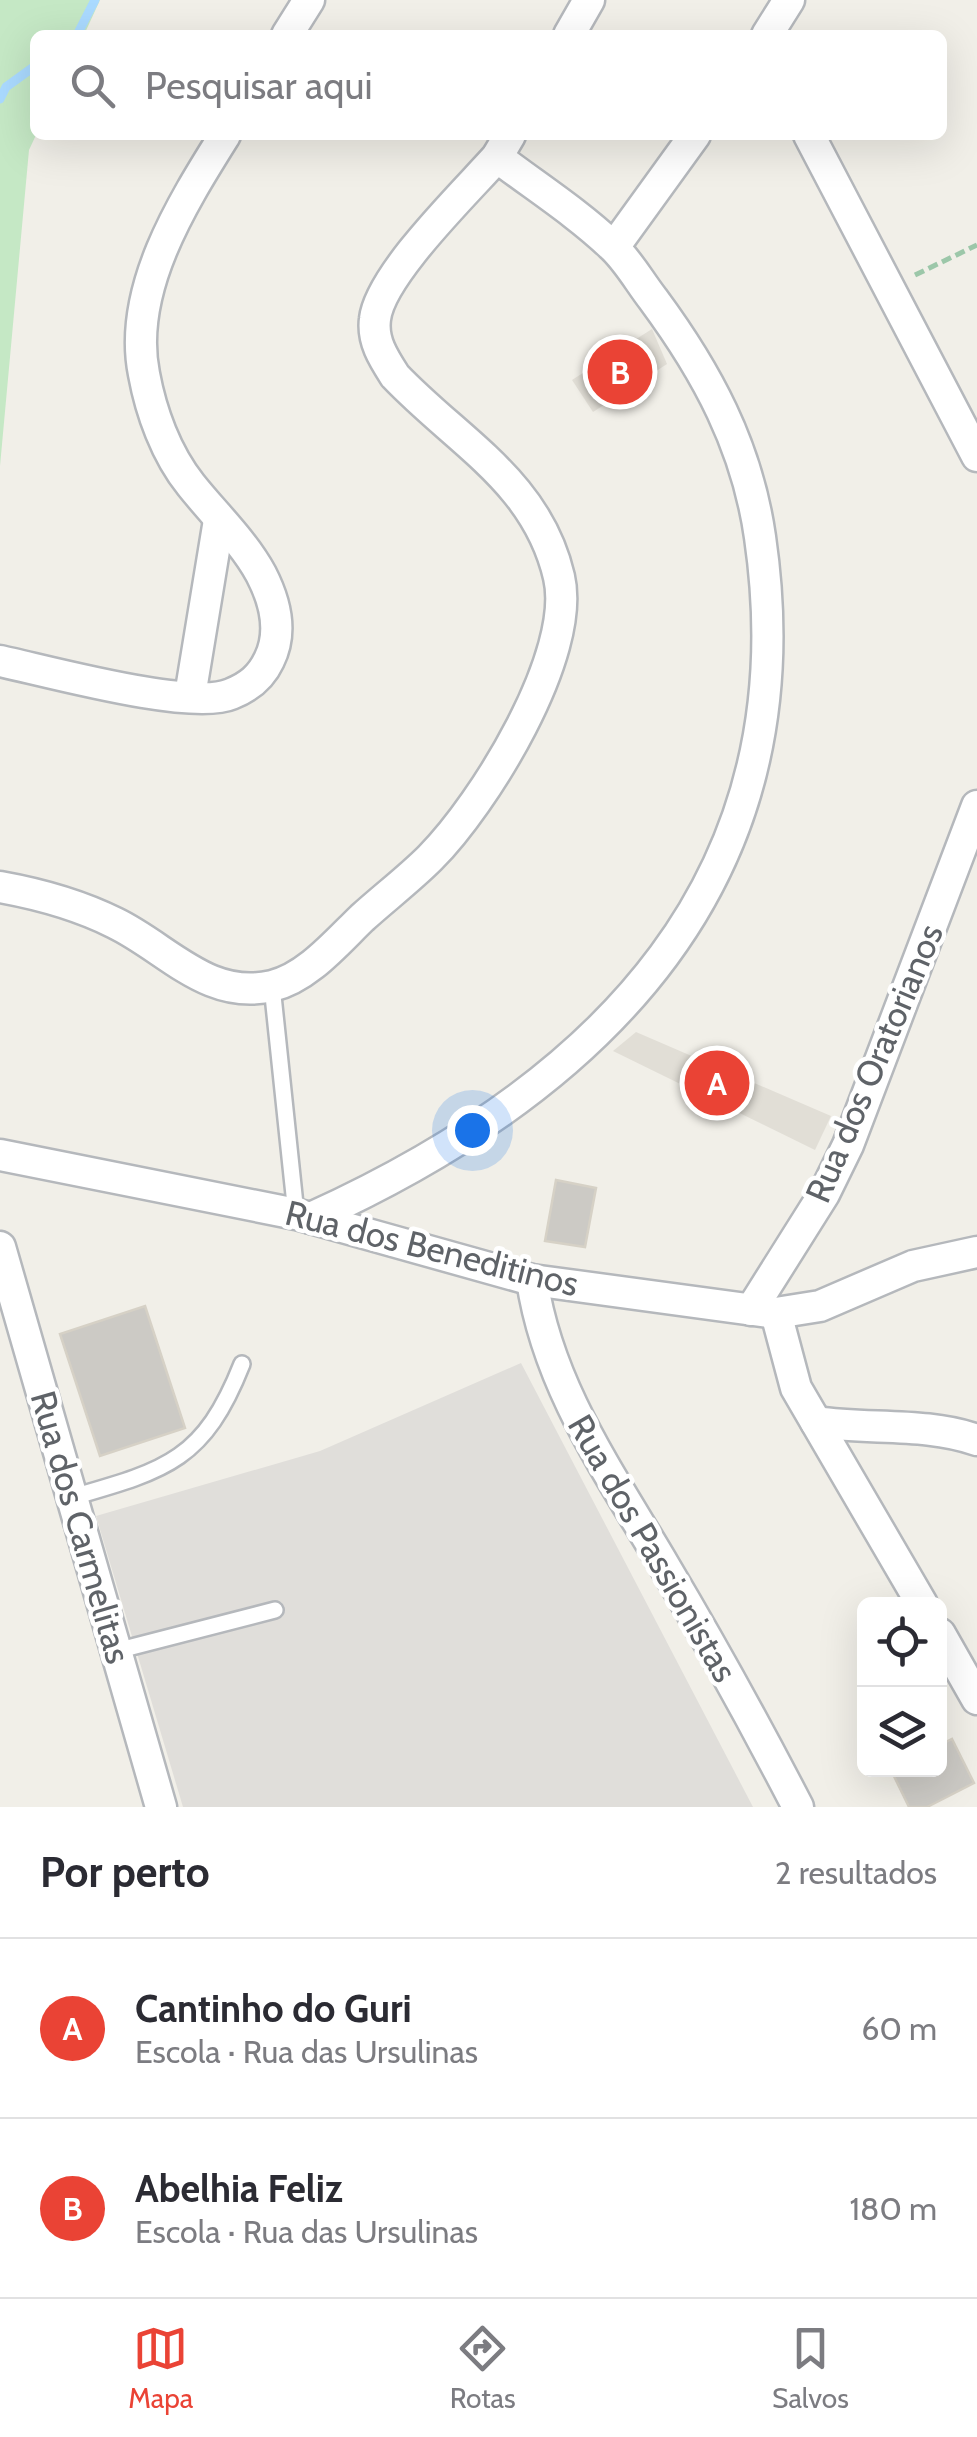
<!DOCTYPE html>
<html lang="pt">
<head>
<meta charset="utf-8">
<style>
	body { margin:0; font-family:Cabin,sans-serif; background:#f7f7f7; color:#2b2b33 }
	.controls { position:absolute; right:30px; bottom:30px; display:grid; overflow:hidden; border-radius:15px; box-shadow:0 10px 40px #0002 }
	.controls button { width:90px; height:90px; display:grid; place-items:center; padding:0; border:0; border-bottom:2px solid #e1e1e2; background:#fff; color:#2b2b33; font:50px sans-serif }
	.you { position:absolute; left:472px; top:1130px; width:35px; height:35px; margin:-25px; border:8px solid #fff; border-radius:50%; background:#1a73e8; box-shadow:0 0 0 15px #1a73e833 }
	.badge { display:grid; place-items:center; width:65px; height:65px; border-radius:50%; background:#ea4335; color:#fff; font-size:32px; font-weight:700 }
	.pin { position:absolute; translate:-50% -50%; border:5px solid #fff; box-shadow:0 2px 10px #0006 }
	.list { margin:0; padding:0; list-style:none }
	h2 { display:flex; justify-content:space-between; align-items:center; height:130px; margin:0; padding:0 40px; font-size:42px }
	h2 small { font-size:32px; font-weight:400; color:#7c7c81 }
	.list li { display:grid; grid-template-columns:65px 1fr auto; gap:30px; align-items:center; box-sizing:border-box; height:180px; padding:0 40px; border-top:2px solid #e1e1e2 }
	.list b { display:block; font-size:38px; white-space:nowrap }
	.list p { margin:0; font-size:32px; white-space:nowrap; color:#7c7c81 }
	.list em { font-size:32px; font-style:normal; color:#7c7c81 }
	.icon { flex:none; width:55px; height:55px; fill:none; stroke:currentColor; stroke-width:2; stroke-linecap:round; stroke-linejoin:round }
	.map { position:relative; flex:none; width:977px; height:1807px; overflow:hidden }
	.search { position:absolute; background:#fff; box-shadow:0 10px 40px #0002; left:30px; right:30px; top:30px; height:110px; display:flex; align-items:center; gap:25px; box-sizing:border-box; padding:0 35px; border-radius:15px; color:#7c7c81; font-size:38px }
	.sheet { height:490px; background:#fff }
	nav { display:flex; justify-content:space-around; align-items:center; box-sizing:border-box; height:140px; border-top:2px solid #e1e1e2; background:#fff; font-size:28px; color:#7c7c81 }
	nav a { display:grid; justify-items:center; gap:5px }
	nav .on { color:#ea4335 }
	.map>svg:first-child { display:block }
	.industrial { fill:#e0deda }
	.education { fill:#e1ded6 }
	.green { fill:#c5e8c5 }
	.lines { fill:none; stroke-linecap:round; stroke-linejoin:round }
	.stream { stroke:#aadaff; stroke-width:9 }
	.building { fill:#cccac5; stroke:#d6d1c6; stroke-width:2.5 }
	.service-casing { stroke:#b5b8bc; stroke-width:20 }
	.minor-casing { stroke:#b5b8bc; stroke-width:35 }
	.path { stroke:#9cc7a9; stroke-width:5; stroke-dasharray:10 5; stroke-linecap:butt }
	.service { stroke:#fff; stroke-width:15 }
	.minor { stroke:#fff; stroke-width:30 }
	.labels { text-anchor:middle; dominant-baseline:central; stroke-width:9; stroke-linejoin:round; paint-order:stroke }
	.street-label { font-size:35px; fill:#5f6368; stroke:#fff }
</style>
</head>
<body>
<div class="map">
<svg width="977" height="1807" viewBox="0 0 977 1807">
	<rect width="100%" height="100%" fill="#f1efe8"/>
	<path class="industrial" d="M 521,1363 L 753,1807 L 183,1807 L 96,1516 L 320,1451 Z"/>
	<g class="education">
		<path d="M 652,329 L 667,364 L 593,412 L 572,380 Z"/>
		<path d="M 636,1032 L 831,1116 L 815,1150 L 613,1051 Z"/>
	</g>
	<path class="green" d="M 0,0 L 100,0 L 84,35 L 35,35 L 36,135 L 29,150 L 0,466 Z"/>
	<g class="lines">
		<g class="stream">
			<path d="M 77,35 L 95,0"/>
			<path d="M 0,99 L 6,87 L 35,66"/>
		</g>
	</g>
	<g class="building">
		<path d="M 556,1180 L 596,1188 L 585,1247 L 545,1241 Z"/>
		<path d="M 145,1306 L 185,1428 L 100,1456 L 60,1334 Z"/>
		<path d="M 952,1739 L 974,1783 L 927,1807 L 909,1807 L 891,1770 L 940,1770 L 940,1745 Z"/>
	</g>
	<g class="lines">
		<defs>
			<g id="service">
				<path d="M 272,986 L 296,1214"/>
				<path d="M 73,1497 C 167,1470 204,1460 242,1364"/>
				<path d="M 116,1651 L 275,1610"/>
			</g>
			<g id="minor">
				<path d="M 287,35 L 309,0"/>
				<path d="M 569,35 L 589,0"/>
				<path d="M 767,35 L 789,0"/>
				<path d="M 809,135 L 977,456"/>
				<path d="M 614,247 L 695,135"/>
				<path d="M 0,661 C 47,671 192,711 231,694 C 249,687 261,677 269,660 C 283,632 275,601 261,574 C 243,541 214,514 191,485 C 166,454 151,412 144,374 C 127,290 183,202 225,135"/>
				<path d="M 190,696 L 219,520"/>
				<path d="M 0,887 C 39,894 79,905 115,923 C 167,948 208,1001 272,986 C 307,978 337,942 362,918 C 384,898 409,879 430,858 C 484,804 577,654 559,577 C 537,482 459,443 395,376 C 384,359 372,341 375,319 C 380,275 465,193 497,157 L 510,135"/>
				<path d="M 0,1155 L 296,1214 L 532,1280 L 776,1313 L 820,1306 L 913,1266 L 977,1252"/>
				<path d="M 311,1218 C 602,1086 810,879 760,537 C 747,446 707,372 653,299 C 639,281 627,259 611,245 C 576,212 535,186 497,157"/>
				<path d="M 0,1247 L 161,1807"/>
				<path d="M 532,1280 C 548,1388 611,1475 665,1567 C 712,1646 756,1726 798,1807"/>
				<path d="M 751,1310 L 824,1194 L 848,1145 L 977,806"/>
				<path d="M 776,1313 L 796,1388 L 922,1604"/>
				<path d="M 816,1422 C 869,1430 926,1422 977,1440"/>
				<path d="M 940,1634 L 977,1699"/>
			</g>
		</defs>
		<use href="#service" class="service-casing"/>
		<use href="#minor" class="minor-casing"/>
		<path class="path" d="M 915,275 L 977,245"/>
		<use href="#service" class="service"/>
		<use href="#minor" class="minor"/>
	</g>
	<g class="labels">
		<g class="street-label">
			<text transform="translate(874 1063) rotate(-67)">Rua dos Oratorianos</text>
			<text transform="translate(432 1248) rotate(14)">Rua dos Beneditinos</text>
			<text transform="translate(81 1527) rotate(74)">Rua dos Carmelitas</text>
			<text transform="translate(653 1548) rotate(60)">Rua dos Passionistas</text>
		</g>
	</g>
</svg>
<div class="controls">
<button><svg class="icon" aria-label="locate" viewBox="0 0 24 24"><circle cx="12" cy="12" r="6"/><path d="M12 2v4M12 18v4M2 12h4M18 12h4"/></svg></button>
<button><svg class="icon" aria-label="layers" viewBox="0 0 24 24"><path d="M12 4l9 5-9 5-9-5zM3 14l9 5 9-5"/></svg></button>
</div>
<div class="you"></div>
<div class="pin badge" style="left:717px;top:1083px">A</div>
<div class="pin badge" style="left:620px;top:372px">B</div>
<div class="search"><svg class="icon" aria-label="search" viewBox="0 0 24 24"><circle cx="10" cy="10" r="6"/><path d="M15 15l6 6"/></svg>Pesquisar aqui</div>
</div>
<section class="sheet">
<h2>Por perto<small>2 resultados</small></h2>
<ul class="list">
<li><span class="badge">A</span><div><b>Cantinho do Guri</b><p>Escola · Rua das Ursulinas</p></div><em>60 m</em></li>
<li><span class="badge">B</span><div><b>Abelhia Feliz</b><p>Escola · Rua das Ursulinas</p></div><em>180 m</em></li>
</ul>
</section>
<nav>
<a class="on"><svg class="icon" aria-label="map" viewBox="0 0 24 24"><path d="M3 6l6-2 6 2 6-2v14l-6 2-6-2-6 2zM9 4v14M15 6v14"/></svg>Mapa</a>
<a><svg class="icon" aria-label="directions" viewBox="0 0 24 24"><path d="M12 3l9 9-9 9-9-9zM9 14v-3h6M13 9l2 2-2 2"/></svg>Rotas</a>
<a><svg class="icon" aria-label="saved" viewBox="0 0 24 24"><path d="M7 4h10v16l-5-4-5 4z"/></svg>Salvos</a>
</nav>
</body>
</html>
